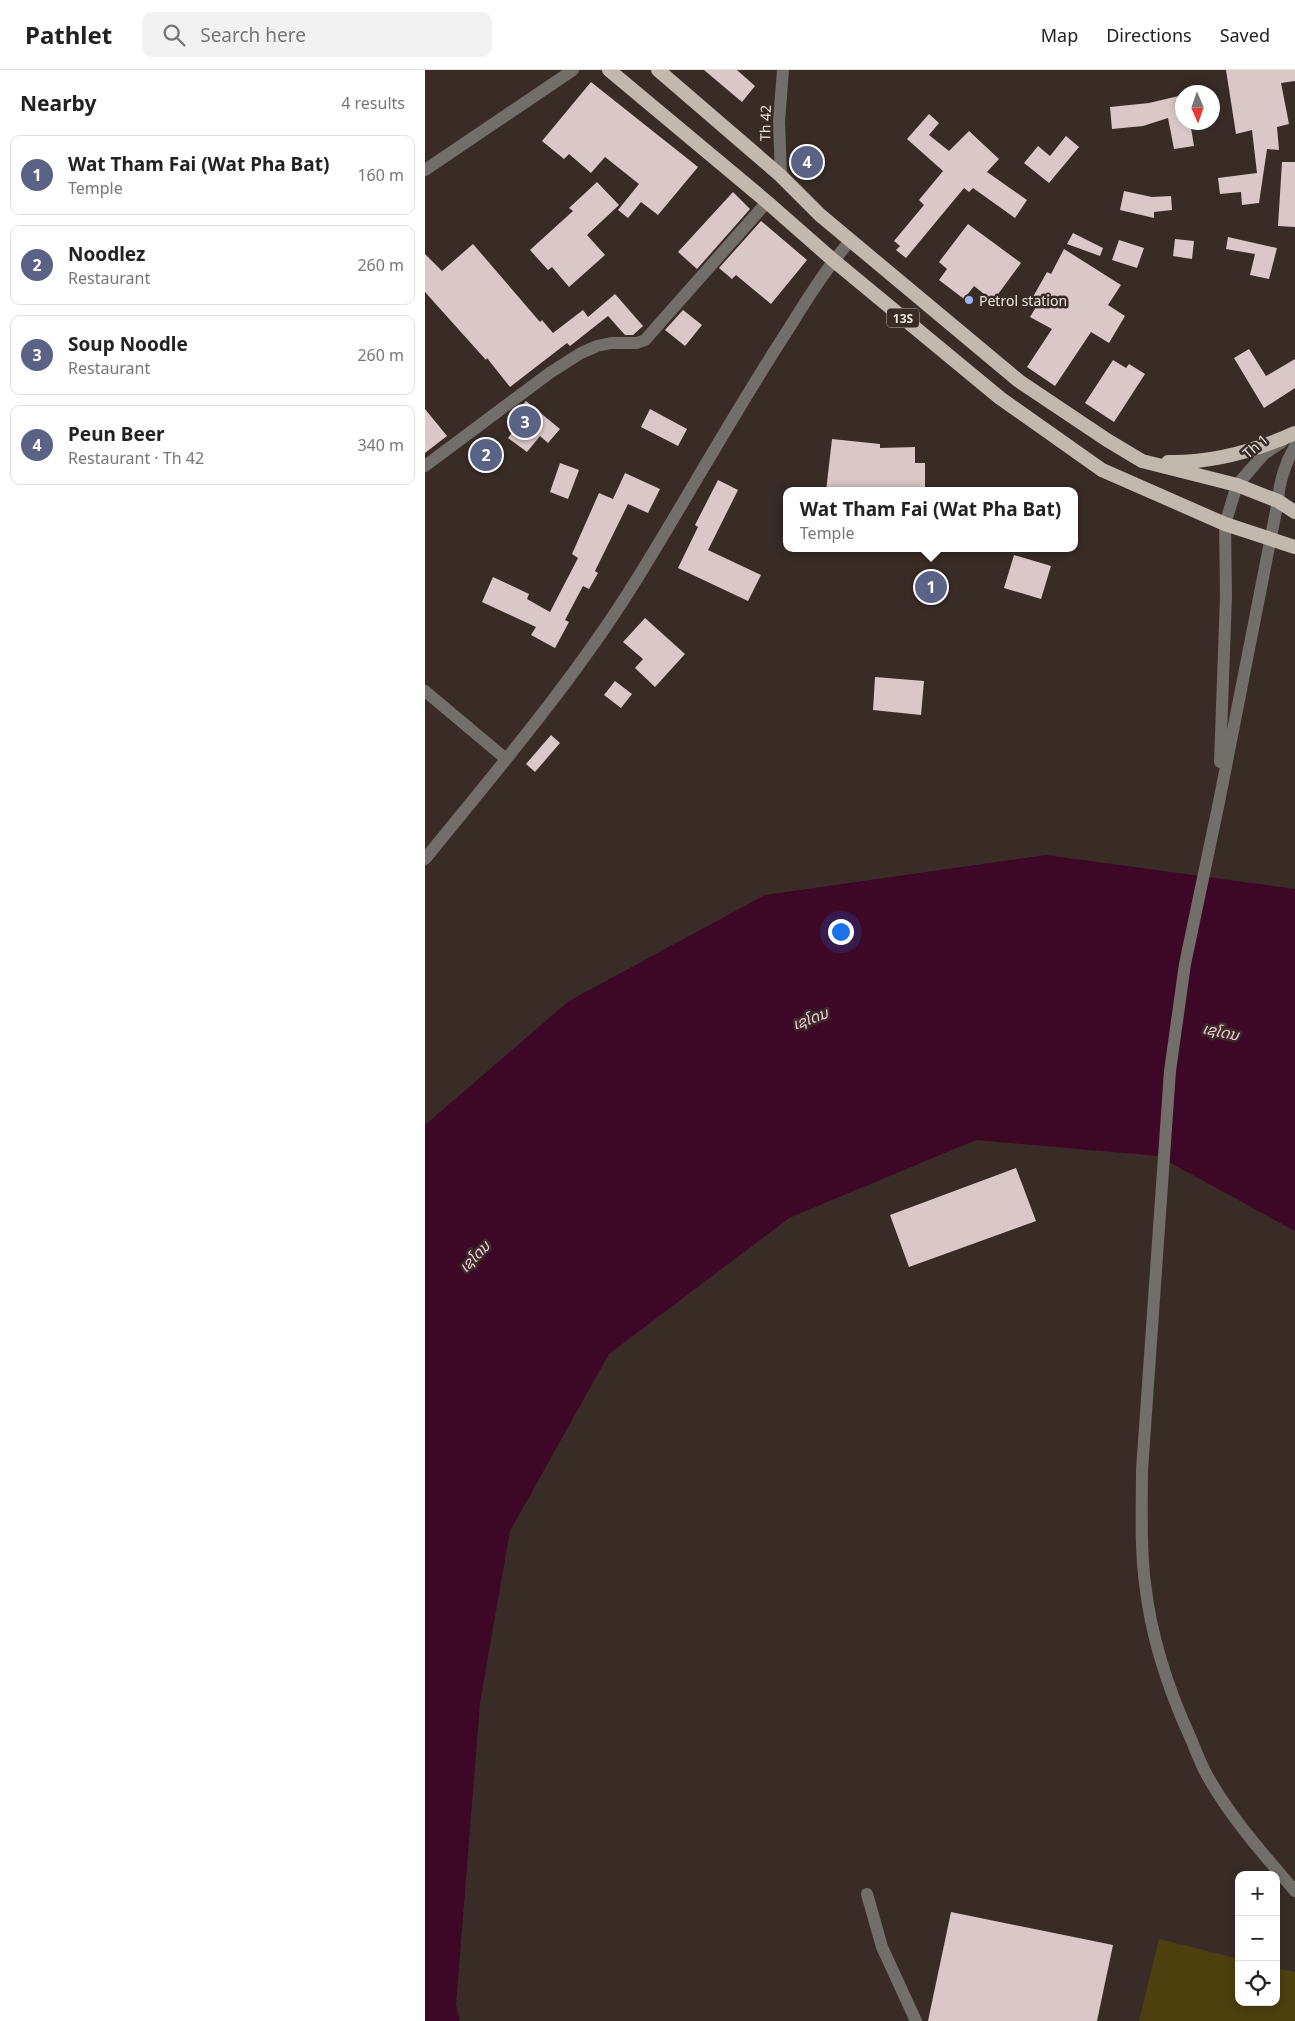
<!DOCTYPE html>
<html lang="en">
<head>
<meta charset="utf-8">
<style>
	body { margin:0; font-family:"Noto Sans","Noto Sans Lao",sans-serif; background:#f2f2f2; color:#222 }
	.controls { position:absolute; right:15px; bottom:15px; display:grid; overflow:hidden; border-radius:10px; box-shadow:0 2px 8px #0003 }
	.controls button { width:45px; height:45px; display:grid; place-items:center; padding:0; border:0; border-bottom:1px solid #e0e0e0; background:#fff; color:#222; font:25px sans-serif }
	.compass { position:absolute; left:750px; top:15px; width:45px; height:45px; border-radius:50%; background:#fff; box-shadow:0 2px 8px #0003; rotate:178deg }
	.you { position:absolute; left:415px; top:861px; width:18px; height:18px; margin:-12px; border:4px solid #fff; border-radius:50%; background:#1a73e8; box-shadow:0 0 0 8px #1a73e833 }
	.badge { display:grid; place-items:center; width:32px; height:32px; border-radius:50%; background:#5a6385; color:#fff; font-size:16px; font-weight:700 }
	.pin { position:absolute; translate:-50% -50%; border:2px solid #fff; box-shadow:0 1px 5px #0006 }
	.popup { position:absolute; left:358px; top:417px; width:295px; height:65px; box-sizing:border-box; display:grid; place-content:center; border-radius:10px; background:#fff; filter:drop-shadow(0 1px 4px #0005); font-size:16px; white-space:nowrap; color:#767676 }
	.popup b { font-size:19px; color:#222 }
	.popup::after { content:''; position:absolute; left:50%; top:100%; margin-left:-10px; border:10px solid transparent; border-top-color:#fff }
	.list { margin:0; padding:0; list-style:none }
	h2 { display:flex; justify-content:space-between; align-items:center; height:65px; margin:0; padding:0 20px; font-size:21px }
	h2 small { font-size:16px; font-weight:400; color:#767676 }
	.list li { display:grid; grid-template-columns:32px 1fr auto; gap:15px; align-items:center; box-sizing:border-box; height:80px; margin:0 10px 10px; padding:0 10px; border:1px solid #e0e0e0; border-radius:10px }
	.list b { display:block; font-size:19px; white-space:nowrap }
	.list p { margin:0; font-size:16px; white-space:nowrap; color:#767676 }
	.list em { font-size:16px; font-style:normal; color:#767676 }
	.icon { flex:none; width:28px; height:28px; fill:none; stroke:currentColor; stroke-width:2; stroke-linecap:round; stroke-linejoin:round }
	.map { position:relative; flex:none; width:870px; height:1951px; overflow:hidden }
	header { display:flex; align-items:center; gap:30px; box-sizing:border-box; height:70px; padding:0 25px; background:#fff; border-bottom:1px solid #e0e0e0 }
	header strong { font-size:24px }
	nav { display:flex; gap:28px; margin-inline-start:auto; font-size:18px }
	.search { width:350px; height:45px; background:#f2f2f2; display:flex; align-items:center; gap:12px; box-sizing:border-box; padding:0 18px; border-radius:10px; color:#767676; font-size:19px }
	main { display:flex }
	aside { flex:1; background:#fff }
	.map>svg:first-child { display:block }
	.green { fill:#4b400e }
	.water { fill:#3d0726 }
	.building { fill:#dac7c7 }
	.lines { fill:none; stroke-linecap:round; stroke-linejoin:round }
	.minor { stroke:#726e69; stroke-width:12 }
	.tertiary { stroke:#726e69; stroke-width:12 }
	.trunk { stroke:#c2b8ad; stroke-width:14 }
	.poi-dot { fill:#9fb3fd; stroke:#392c27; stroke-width:2 }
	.labels { text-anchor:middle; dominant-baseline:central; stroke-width:5; stroke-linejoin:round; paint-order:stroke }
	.shield { fill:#392c27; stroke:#b8aea9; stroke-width:1 }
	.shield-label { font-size:12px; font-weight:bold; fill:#eee5e1 }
	.street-label { font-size:14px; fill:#eee5e1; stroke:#392c27 }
	.poi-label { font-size:14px; fill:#eee5e1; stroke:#392c27; text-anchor:start }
	.water-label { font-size:15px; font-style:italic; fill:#f9ccdf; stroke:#392c27 }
</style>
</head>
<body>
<header>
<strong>Pathlet</strong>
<div class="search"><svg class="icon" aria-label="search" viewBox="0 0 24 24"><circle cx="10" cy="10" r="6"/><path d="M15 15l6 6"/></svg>Search here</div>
<nav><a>Map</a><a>Directions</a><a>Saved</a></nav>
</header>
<main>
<aside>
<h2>Nearby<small>4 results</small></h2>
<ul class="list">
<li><span class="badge">1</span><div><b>Wat Tham Fai (Wat Pha Bat)</b><p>Temple</p></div><em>160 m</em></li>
<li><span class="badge">2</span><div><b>Noodlez</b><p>Restaurant</p></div><em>260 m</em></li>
<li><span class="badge">3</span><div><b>Soup Noodle</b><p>Restaurant</p></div><em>260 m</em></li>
<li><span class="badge">4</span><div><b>Peun Beer</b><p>Restaurant · Th 42</p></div><em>340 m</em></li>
</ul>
</aside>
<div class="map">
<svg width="870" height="1951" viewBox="0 0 870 1951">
	<rect width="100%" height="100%" fill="#392c27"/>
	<path class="green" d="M 734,1869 L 814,1889 L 814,1932 L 851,1932 L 851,1898 L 870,1902 L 870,1951 L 714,1951 Z"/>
	<path class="water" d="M 621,785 L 870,819 L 870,1161 L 733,1086 L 551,1070 L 364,1148 L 184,1284 L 85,1461 L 55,1633 L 31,1935 L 35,1951 L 0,1951 L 0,1055 L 144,931 L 340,825 Z"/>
	<g class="building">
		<path d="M 279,0 L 312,0 L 330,16 L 317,32 Z"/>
		<path d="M 801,0 L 870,0 L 870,11 L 856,13 L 864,54 L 852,57 L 854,80 L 842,79 L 834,133 L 817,135 L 816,122 L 795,124 L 793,108 L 832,103 L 827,60 L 811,64 Z"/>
		<path d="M 166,12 L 273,97 L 233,145 L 216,132 L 203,148 L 193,140 L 214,114 L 180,87 L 166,103 L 144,84 L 139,89 L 117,71 Z"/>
		<path d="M 758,25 L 758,52 L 765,52 L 769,76 L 749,79 L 743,48 L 718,56 L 687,59 L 685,37 L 724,33 Z"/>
		<path d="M 504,44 L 514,53 L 504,65 L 524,81 L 544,61 L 574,89 L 562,102 L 602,130 L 590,148 L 548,118 L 544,122 L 539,118 L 481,188 L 471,180 L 475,176 L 469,171 L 499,135 L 494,130 L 518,101 L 482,69 Z"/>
		<path d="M 641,66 L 654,77 L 624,113 L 599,93 L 613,76 L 625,86 Z"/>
		<path d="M 857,92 L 870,92 L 870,157 L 853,156 Z"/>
		<path d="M 172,112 L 194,135 L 162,165 L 180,185 L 144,217 L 127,197 L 123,200 L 105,180 L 148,141 L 144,138 Z"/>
		<path d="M 699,121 L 727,127 L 746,126 L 747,140 L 729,142 L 729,148 L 695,140 Z"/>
		<path d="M 308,122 L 325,139 L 272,199 L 253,182 Z"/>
		<path d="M 336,151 L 382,190 L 346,234 L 311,205 L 307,209 L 294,198 Z"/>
		<path d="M 543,154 L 596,193 L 568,231 L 549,216 L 539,229 L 514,210 L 522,199 L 514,192 Z"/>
		<path d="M 648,163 L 678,178 L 675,186 L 642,174 Z"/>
		<path d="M 803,167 L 852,178 L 844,209 L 825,205 L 830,184 L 801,179 Z"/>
		<path d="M 750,169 L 769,171 L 767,189 L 748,186 Z"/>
		<path d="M 694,170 L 719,178 L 712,198 L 687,190 Z"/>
		<path d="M 48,174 L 115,252 L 117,250 L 128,263 L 158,240 L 163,247 L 190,224 L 218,256 L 208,265 L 200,265 L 183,246 L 145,276 L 142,273 L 85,317 L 62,288 L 61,290 L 0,222 L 0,184 L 17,201 Z"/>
		<path d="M 639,179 L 696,215 L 683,235 L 700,246 L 684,273 L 666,262 L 630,316 L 602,297 L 627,259 L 605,247 L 611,237 L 604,234 L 622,202 L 626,204 Z"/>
		<path d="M 258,240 L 277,255 L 260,276 L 240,260 Z"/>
		<path d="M 824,279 L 841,306 L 870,289 L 870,318 L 839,338 L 809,288 Z"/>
		<path d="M 688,290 L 701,298 L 704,294 L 720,304 L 689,352 L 660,333 Z"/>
		<path d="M 101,331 L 135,359 L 123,373 L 115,366 L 102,382 L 83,368 L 96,351 L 89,344 Z"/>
		<path d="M 0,339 L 22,366 L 0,383 Z"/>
		<path d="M 225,339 L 262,359 L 253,376 L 216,357 Z"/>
		<path d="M 407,369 L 455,374 L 455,378 L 490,377 L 490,393 L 500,393 L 500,421 L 401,421 Z"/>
		<path d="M 135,393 L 154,400 L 143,429 L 125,422 Z"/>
		<path d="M 200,403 L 235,419 L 223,443 L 203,434 L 170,501 L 173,503 L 164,519 L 158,516 L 140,550 L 144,552 L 130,578 L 106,565 L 111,557 L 57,532 L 68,507 L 104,524 L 102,529 L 125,542 L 153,488 L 147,484 L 174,423 L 188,429 Z"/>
		<path d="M 293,410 L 313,420 L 283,480 L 336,505 L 323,531 L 253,498 L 273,457 L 270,455 Z"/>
		<path d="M 589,485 L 626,496 L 616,529 L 579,518 Z"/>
		<path d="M 220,548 L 260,584 L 230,617 L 210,598 L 218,589 L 198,572 Z"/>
		<path d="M 450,607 L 499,611 L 496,645 L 448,640 Z"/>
		<path d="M 190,611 L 207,624 L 196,638 L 179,625 Z"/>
		<path d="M 126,665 L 135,673 L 110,702 L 101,694 Z"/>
		<path d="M 591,1098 L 611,1151 L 484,1197 L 465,1145 Z"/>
		<path d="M 526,1842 L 688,1875 L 672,1951 L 503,1951 Z"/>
	</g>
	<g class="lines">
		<g class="minor">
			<path d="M 0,100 L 148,0"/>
			<path d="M 356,106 L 354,52 L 358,0"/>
			<path d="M 0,396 L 126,302 L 156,283 L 172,276 L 186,273 L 212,273 L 220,270 L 342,132"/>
			<path d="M 812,415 L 839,384 L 857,372"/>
			<path d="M 853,431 C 854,411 860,394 870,376"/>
			<path d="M 0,621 L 81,689"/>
			<path d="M 0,789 C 73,699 149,610 210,512 C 261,430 307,346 359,266 C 380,233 400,199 426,170"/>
			<path d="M 442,1824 L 457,1877 L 491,1951"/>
		</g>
		<g class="tertiary">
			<path d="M 853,431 L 794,732 L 760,894 L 745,1001 L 717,1400 C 717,1437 715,1476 720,1513 C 726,1568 743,1619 766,1669 C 771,1681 776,1695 783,1707 C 806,1748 839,1785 870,1821"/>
			<path d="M 795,692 L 801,526 L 800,454 L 812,415"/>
		</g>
		<g class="trunk">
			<path d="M 184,0 L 342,132 L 408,190 L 575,328 L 677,400 L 800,454 L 870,477"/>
			<path d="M 233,0 L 356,106 L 395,145 L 594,311 L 682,370 L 717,391 L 812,415 L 853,431 L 870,442"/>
			<path d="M 743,392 C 788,393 830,381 870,363"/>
		</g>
	</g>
	<circle class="poi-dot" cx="544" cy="230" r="5"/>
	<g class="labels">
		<rect class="shield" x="462" y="238.5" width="32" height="19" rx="4"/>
		<g class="shield-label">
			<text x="478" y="248">13S</text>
		</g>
		<g class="street-label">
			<text transform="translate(340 53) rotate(-89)">Th 42</text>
			<text transform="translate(830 376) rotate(-41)">Th 1</text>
		</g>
		<g class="poi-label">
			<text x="554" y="230">Petrol station</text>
		</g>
		<g class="water-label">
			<text transform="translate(385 948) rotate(-20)">ເຊໂດນ</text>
			<text transform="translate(796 961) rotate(12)">ເຊໂດນ</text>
			<text transform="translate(49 1186) rotate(-46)">ເຊໂດນ</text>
		</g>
	</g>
</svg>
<div class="controls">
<button>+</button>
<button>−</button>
<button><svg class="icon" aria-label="locate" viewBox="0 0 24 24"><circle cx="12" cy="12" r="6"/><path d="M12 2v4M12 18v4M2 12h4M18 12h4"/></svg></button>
</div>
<svg class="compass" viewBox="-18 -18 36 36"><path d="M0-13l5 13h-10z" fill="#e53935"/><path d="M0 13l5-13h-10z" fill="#767676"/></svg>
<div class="you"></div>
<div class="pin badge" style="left:506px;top:517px">1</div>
<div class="popup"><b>Wat Tham Fai (Wat Pha Bat)</b>Temple</div>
<div class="pin badge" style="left:61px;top:385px">2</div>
<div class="pin badge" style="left:100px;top:352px">3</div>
<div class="pin badge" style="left:382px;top:92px">4</div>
</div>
</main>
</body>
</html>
